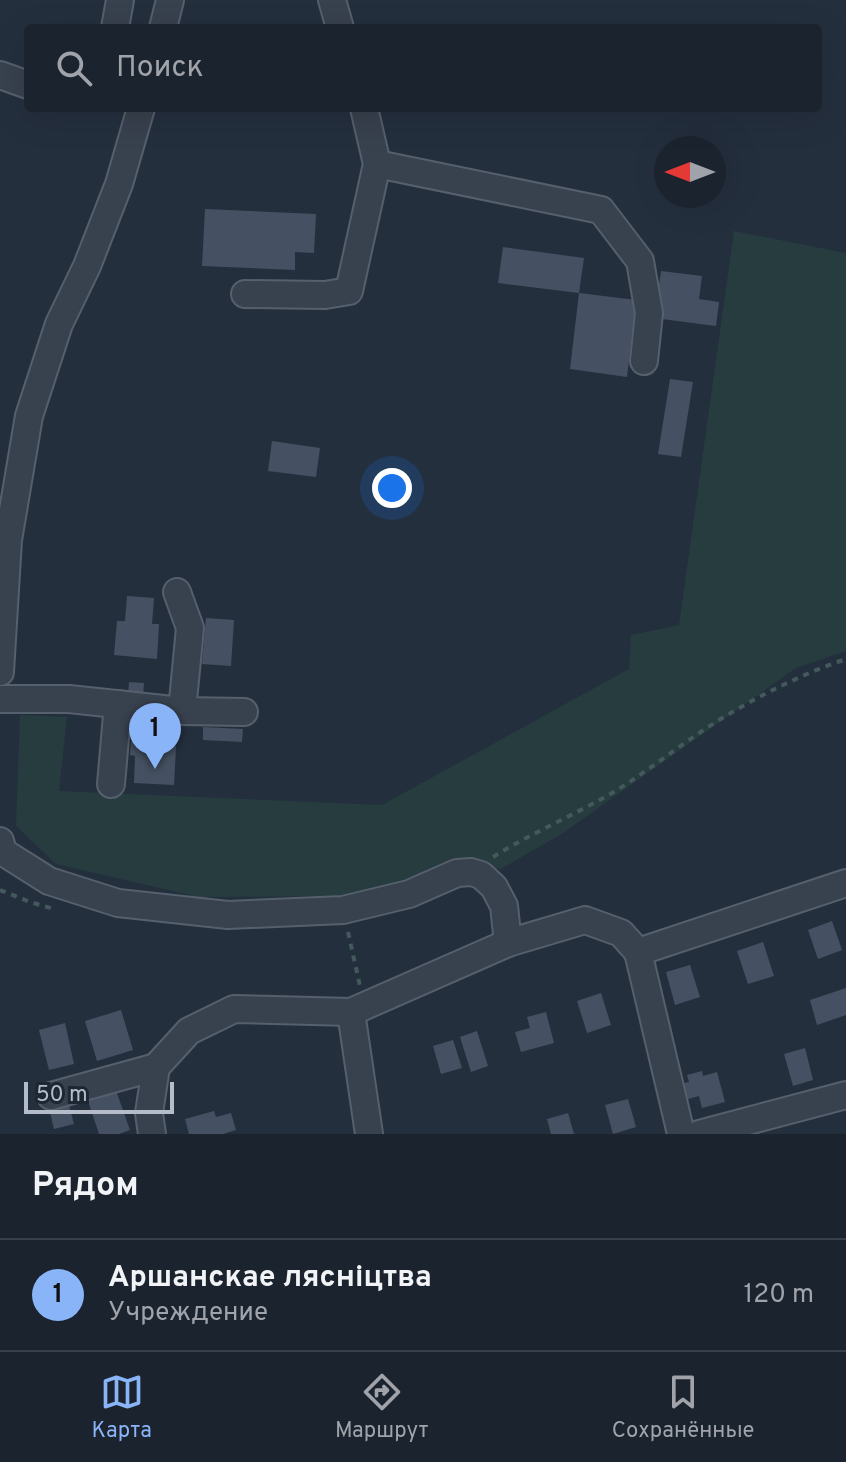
<!DOCTYPE html>
<html lang="ru">
<head>
<meta charset="utf-8">
<style>
	body { margin:0; font-family:Overpass,sans-serif; background:#242b36; color:#f1f3f6 }
	.compass { position:absolute; left:654px; top:136px; width:72px; height:72px; border-radius:50%; background:#1b232e; box-shadow:0 8px 32px #0002; rotate:270deg }
	.scale { position:absolute; left:24px; bottom:20px; width:150px; box-sizing:border-box; padding-left:8px; border:4px solid #b4bcc9; border-top:0; font-size:22px; line-height:28px; white-space:nowrap; color:#b4bcc9; -webkit-text-stroke:6px #1d2633; paint-order:stroke }
	.you { position:absolute; left:392px; top:488px; width:28px; height:28px; margin:-20px; border:6px solid #fff; border-radius:50%; background:#1a73e8; box-shadow:0 0 0 12px #1a73e833 }
	.badge { display:grid; place-items:center; width:52px; height:52px; border-radius:50%; background:#8ab4f8; color:#111; font-size:26px; font-weight:700 }
	.pin { position:absolute; translate:-50% -66px; filter:drop-shadow(0 2px 4px #0008) }
	.pin::after { content:''; position:absolute; top:42px; width:28px; height:24px; background:inherit; clip-path:polygon(0 0,100% 0,50% 100%) }
	.list { margin:0; padding:0; list-style:none }
	h2 { display:flex; justify-content:space-between; align-items:center; height:104px; margin:0; padding:0 32px; font-size:34px }
	h2 small { font-size:26px; font-weight:400; color:#a0a4aa }
	.list li { display:grid; grid-template-columns:52px 1fr auto; gap:24px; align-items:center; box-sizing:border-box; height:112px; padding:0 32px; border-top:2px solid #39404a }
	.list b { display:block; font-size:30px; white-space:nowrap }
	.list p { margin:0; font-size:26px; white-space:nowrap; color:#a0a4aa }
	.list em { font-size:26px; font-style:normal; color:#a0a4aa }
	.icon { flex:none; width:44px; height:44px; fill:none; stroke:currentColor; stroke-width:2; stroke-linecap:round; stroke-linejoin:round }
	.map { position:relative; flex:none; width:846px; height:1134px; overflow:hidden }
	.search { position:absolute; background:#1b232e; box-shadow:0 8px 32px #0002; left:24px; right:24px; top:24px; height:88px; display:flex; align-items:center; gap:20px; box-sizing:border-box; padding:0 28px; border-radius:8px; color:#a0a4aa; font-size:30px }
	.sheet { height:216px; background:#1b232e }
	nav { display:flex; justify-content:space-around; align-items:center; box-sizing:border-box; height:112px; border-top:2px solid #39404a; background:#1b232e; font-size:22px; color:#a0a4aa }
	nav a { display:grid; justify-items:center; gap:4px }
	nav .on { color:#8ab4f8 }
	.map>svg:first-child { display:block }
	.green { fill:#263c3f }
	.building { fill:#455162 }
	.lines { fill:none; stroke-linecap:round; stroke-linejoin:round }
	.minor-casing { stroke:#565f6c; stroke-width:30 }
	.path { stroke:#44595c; stroke-width:4; stroke-dasharray:6 6; stroke-linecap:butt }
	.minor { stroke:#38414e; stroke-width:26 }
</style>
</head>
<body>
<div class="map">
<svg width="846" height="1134" viewBox="0 0 846 1134">
	<rect width="100%" height="100%" fill="#242f3e"/>
	<path class="green" d="M 734,231 L 846,253 L 846,651 L 796,668 L 563,833 L 501,869 L 462,860 L 354,896 L 199,897 L 56,864 L 16,826 L 20,715 L 67,717 L 59,791 L 382,805 L 629,669 L 631,635 L 679,625 Z"/>
	<g class="building">
		<path d="M 205,209 L 316,214 L 314,253 L 295,252 L 295,270 L 202,266 Z"/>
		<path d="M 503,247 L 584,258 L 579,293 L 636,300 L 627,377 L 570,369 L 579,293 L 498,283 Z"/>
		<path d="M 661,271 L 702,276 L 699,299 L 719,302 L 716,326 L 654,318 Z"/>
		<path d="M 670,379 L 693,382 L 681,457 L 658,454 Z"/>
		<path d="M 272,441 L 320,448 L 316,477 L 268,471 Z"/>
		<path d="M 127,596 L 154,598 L 152,624 L 159,624 L 157,659 L 114,655 L 117,621 L 125,621 Z"/>
		<path d="M 206,618 L 234,620 L 231,666 L 202,664 Z"/>
		<path d="M 129,682 L 144,683 L 143,696 L 128,695 Z"/>
		<path d="M 137,727 L 177,729 L 174,785 L 134,783 L 135,756 L 130,755 L 131,741 L 136,742 Z"/>
		<path d="M 203,727 L 243,729 L 242,742 L 203,740 Z"/>
		<path d="M 832,921 L 842,950 L 818,959 L 808,930 Z"/>
		<path d="M 763,942 L 774,976 L 748,984 L 737,951 Z"/>
		<path d="M 690,965 L 700,997 L 675,1005 L 666,972 Z"/>
		<path d="M 846,988 L 846,1015 L 817,1025 L 810,1000 Z"/>
		<path d="M 601,993 L 611,1025 L 587,1033 L 577,1001 Z"/>
		<path d="M 121,1010 L 133,1050 L 97,1061 L 85,1021 Z"/>
		<path d="M 546,1012 L 554,1043 L 521,1052 L 515,1032 L 530,1028 L 527,1017 Z"/>
		<path d="M 65,1023 L 74,1064 L 49,1070 L 39,1030 Z"/>
		<path d="M 477,1031 L 488,1066 L 471,1072 L 460,1037 Z"/>
		<path d="M 453,1040 L 462,1068 L 441,1074 L 433,1046 Z"/>
		<path d="M 805,1048 L 813,1080 L 793,1086 L 784,1054 Z"/>
		<path d="M 702,1071 L 703,1076 L 717,1072 L 725,1102 L 702,1108 L 699,1096 L 688,1099 L 684,1083 L 689,1082 L 687,1075 Z"/>
		<path d="M 114,1085 L 130,1130 L 119,1134 L 99,1134 L 86,1095 Z"/>
		<path d="M 67,1098 L 74,1124 L 54,1129 L 48,1104 Z"/>
		<path d="M 628,1099 L 636,1127 L 613,1134 L 605,1105 Z"/>
		<path d="M 214,1111 L 216,1117 L 231,1113 L 236,1130 L 223,1134 L 189,1134 L 185,1119 Z"/>
		<path d="M 568,1113 L 574,1134 L 551,1134 L 547,1119 Z"/>
	</g>
	<g class="lines">
		<defs>
			<g id="minor">
				<path d="M 332,0 L 340,28"/>
				<path d="M 115,28 L 120,0"/>
				<path d="M 163,28 L 170,0"/>
				<path d="M 0,75 L 28,85"/>
				<path d="M 364,108 L 377,164 L 601,210 L 640,261 L 649,313 L 644,361"/>
				<path d="M 245,294 L 325,295 L 349,291 L 377,164"/>
				<path d="M 177,592 L 190,628 L 182,711"/>
				<path d="M 0,672 L 8,540 L 29,416 L 59,324 L 87,266 L 119,184 L 141,108"/>
				<path d="M 0,699 L 69,699 L 182,711 L 244,712"/>
				<path d="M 111,784 L 118,704"/>
				<path d="M 0,841 L 3,852 L 49,881 L 118,903 L 228,915 L 343,910 L 409,894 L 457,873 L 471,872 L 481,875 L 494,887 L 504,906 L 508,943"/>
				<path d="M 638,952 L 681,1134"/>
				<path d="M 351,1012 L 369,1134"/>
				<path d="M 51,1096 L 156,1067"/>
				<path d="M 152,1134 L 149,1113 L 156,1067 L 189,1031 L 234,1009 L 351,1012 L 508,943 L 585,920 L 621,933 L 638,952 L 846,883"/>
				<path d="M 699,1134 L 846,1095"/>
			</g>
		</defs>
		<use href="#minor" class="minor-casing"/>
		<g class="path">
			<path d="M 493,857 C 533,832 577,814 617,790 C 652,768 684,742 719,720 C 758,696 802,674 846,659"/>
			<path d="M 0,890 L 30,902 L 54,909"/>
			<path d="M 348,932 L 360,986"/>
		</g>
		<use href="#minor" class="minor"/>
	</g>
</svg>
<svg class="compass" viewBox="-18 -18 36 36"><path d="M0-13l5 13h-10z" fill="#e53935"/><path d="M0 13l5-13h-10z" fill="#a0a4aa"/></svg>
<div class="scale">50 m</div>
<div class="you"></div>
<div class="pin badge" style="left:155px;top:769px">1</div>
<div class="search"><svg class="icon" aria-label="search" viewBox="0 0 24 24"><circle cx="10" cy="10" r="6"/><path d="M15 15l6 6"/></svg>Поиск</div>
</div>
<section class="sheet">
<h2>Рядом<small></small></h2>
<ul class="list">
<li><span class="badge">1</span><div><b>Аршанскае лясніцтва</b><p>Учреждение</p></div><em>120 m</em></li>
</ul>
</section>
<nav>
<a class="on"><svg class="icon" aria-label="map" viewBox="0 0 24 24"><path d="M3 6l6-2 6 2 6-2v14l-6 2-6-2-6 2zM9 4v14M15 6v14"/></svg>Карта</a>
<a><svg class="icon" aria-label="directions" viewBox="0 0 24 24"><path d="M12 3l9 9-9 9-9-9zM9 14v-3h6M13 9l2 2-2 2"/></svg>Маршрут</a>
<a><svg class="icon" aria-label="saved" viewBox="0 0 24 24"><path d="M7 4h10v16l-5-4-5 4z"/></svg>Сохранённые</a>
</nav>
</body>
</html>
